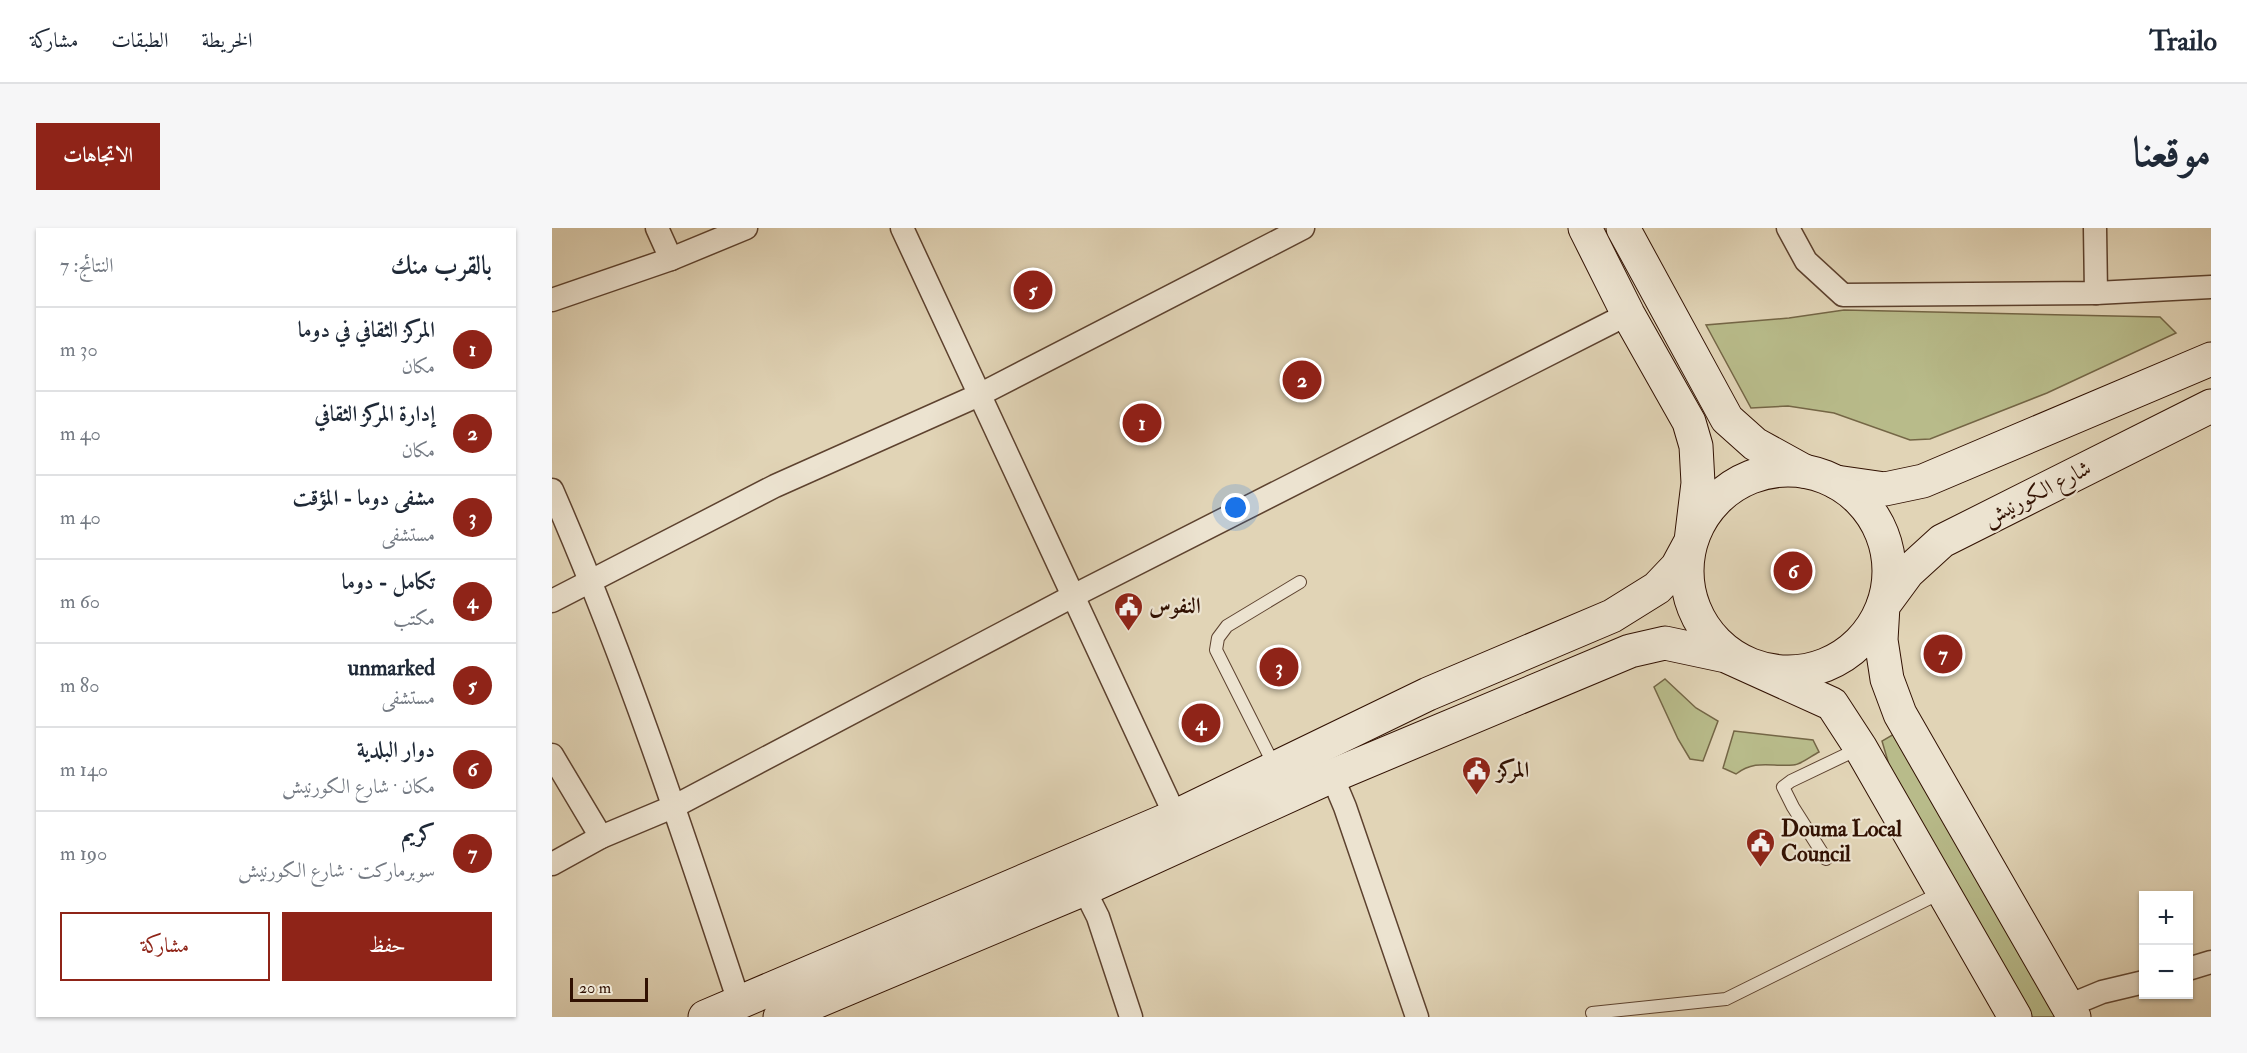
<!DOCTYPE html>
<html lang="ar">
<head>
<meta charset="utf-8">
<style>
	body { margin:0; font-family:"IM FELL Double Pica",Amiri,serif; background:#f6f6f7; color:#1f2937; direction:rtl }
	.controls { position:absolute; right:18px; bottom:18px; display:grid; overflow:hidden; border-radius:0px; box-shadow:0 2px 4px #0004 }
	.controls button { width:54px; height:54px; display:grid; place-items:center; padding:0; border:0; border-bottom:2px solid #e0e1e3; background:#fff; color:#1f2937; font:30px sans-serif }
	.scale { position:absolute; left:18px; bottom:15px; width:78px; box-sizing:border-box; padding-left:6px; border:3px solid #311102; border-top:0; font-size:16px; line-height:21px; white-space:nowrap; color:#311102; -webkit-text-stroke:4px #ece3d0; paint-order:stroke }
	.you { position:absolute; left:684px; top:280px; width:21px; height:21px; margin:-15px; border:4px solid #fff; border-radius:50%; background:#1a73e8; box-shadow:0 0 0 9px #1a73e833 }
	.badge { display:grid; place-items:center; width:39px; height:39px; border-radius:50%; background:#8f2418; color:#fff; font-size:20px; font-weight:700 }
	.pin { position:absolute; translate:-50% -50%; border:3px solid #fff; box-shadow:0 2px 6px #0006 }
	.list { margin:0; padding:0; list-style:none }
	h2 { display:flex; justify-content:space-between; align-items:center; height:78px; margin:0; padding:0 24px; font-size:26px }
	h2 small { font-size:20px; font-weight:400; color:#747a83 }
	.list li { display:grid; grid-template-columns:39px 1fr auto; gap:18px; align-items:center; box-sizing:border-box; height:84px; padding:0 24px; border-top:2px solid #e0e1e3 }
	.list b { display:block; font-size:22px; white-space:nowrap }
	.list p { margin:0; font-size:20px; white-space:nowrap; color:#747a83 }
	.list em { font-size:20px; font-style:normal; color:#747a83 }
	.actions { display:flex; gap:12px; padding:18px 24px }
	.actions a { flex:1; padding:14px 0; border:2px solid #8f2418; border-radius:0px; text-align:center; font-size:21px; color:#8f2418 }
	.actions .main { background:#8f2418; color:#fff }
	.map { position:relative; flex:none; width:1659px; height:789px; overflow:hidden; direction:ltr; border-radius:0px }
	header { display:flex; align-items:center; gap:36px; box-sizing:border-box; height:84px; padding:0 30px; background:#fff; border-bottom:2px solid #e0e1e3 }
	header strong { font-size:28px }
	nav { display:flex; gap:33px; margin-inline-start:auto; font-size:21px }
	.intro { display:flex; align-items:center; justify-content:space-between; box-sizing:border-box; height:144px; padding:0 36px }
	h1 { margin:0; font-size:42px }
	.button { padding:15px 27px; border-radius:0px; background:#8f2418; color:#fff; font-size:21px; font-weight:700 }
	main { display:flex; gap:36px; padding:0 36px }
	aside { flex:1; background:#fff; border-radius:0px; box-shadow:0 2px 4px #0004 }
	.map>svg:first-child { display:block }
	.green { fill:#b8bb8a; stroke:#746646; stroke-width:1.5 }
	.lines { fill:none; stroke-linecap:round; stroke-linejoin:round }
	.lane-casing { stroke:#5d422f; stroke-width:14 }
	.street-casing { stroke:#5d422f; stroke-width:25 }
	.secondary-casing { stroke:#311102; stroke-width:35 }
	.lane { stroke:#ece3d0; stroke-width:12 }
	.street { stroke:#ece3d0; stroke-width:22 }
	.secondary { stroke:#ece3d0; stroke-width:33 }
	.labels { text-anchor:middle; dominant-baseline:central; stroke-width:4.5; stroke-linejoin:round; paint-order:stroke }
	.street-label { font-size:22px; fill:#311102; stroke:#ece3d0 }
	.poi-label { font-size:22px; font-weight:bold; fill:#311102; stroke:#ece3d0; text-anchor:start }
</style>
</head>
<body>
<header>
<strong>Trailo</strong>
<nav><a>الخريطة</a><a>الطبقات</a><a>مشاركة</a></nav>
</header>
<div class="intro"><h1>موقعنا</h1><a class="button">الاتجاهات</a></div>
<main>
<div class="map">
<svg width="1659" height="789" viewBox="0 0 1659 789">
	<rect width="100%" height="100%" fill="#e1d4b6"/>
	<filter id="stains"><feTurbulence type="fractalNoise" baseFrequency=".00333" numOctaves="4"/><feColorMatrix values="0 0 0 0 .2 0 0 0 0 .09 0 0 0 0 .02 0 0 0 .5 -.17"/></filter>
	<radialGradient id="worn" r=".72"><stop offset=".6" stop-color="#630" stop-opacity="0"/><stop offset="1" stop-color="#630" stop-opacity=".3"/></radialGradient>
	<g class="green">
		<path d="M 1292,82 L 1608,89 L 1624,105 L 1495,165 L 1378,211 L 1358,212 L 1282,185 L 1236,178 L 1199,180 L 1154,97 L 1237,90 Z"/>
		<path d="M 1113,451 L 1144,480 L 1166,493 L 1151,533 L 1138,531 L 1126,511 L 1102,459 Z"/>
		<path d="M 1182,503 L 1261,512 L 1267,524 C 1259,528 1249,537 1241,537 C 1219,539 1204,531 1184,546 L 1171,540 Z"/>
		<path d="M 1342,506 L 1510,789 L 1479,789 L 1340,547 L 1330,513 Z"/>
	</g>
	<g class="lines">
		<defs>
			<g id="lane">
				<path d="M 723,539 L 664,422 L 666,410 L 675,398 L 748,354"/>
				<path d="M 1274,631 L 1241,579 L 1231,559 L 1239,553 L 1308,520"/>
				<path d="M 1040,785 L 1174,771 L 1390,664"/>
			</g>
			<g id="street">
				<path d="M 105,0 L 119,31"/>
				<path d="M 350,0 L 629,600"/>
				<path d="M 1236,0 L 1254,33 L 1291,67 L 1544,65 L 1659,59"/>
				<path d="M 1543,0 L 1544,65"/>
				<path d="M 0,72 L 119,31 L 194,0"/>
				<path d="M 0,262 C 73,429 130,601 187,774"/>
				<path d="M 0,373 L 223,258 L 427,167 L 751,0"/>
				<path d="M 0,527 L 49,609"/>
				<path d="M 780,548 L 793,579 L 865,789"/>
				<path d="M 0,636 L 49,609 L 123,578 L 521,368 L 1076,86"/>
				<path d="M 532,661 L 546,689 L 579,789"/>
				<path d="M 1636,741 L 1659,734"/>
				<path d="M 1516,778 L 1550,764 L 1592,754"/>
			</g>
			<g id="secondary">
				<path d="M 1071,0 L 1175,191 L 1203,216 L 1252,243"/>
				<circle cx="1236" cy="343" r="101"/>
				<path d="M 1284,254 L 1333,261 L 1371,253 L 1659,131"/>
				<path d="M 153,789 L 624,588 L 876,466 L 1060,388 L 1105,360 L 1125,339 L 1139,313 L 1146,255 L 1144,218 L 1137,194 L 1076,86 L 1033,0"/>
				<path d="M 228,789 L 532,661 L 780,548 L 1078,423 L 1113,415 L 1174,428 L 1280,476 L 1308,519 L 1463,789"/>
				<path d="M 1522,789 L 1348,486 L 1335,451 L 1329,412 L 1331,378 L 1356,344 L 1390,313 L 1659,178"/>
			</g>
		</defs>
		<use href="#lane" class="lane-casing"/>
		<use href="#street" class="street-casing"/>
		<use href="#secondary" class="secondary-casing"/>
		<use href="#lane" class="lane"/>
		<use href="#street" class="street"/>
		<use href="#secondary" class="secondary"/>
	</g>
	<defs>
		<symbol id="civic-pin" viewBox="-11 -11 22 30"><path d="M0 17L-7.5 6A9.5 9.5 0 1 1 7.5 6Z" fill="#8f2418" stroke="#ece3d0"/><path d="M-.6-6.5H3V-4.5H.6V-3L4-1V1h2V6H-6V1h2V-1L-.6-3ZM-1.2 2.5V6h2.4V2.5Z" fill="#fff"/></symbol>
	</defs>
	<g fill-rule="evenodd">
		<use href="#civic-pin" x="560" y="362" width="33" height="45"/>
		<use href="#civic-pin" x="908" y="526" width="33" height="45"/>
		<use href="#civic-pin" x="1192" y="598" width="33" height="45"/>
	</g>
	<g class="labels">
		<g class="street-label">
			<text transform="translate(1485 265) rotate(-27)">شارع الكورنيش</text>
		</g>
		<g class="poi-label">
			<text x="597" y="378">النفوس</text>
			<text x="945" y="542">المركز</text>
			<text x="1229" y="601">Douma Local<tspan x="1229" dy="25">Council</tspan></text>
		</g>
	</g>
	<rect width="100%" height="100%" filter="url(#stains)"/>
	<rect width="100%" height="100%" fill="url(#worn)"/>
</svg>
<div class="controls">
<button>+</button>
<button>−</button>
</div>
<div class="scale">20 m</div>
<div class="you"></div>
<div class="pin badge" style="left:590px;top:195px">1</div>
<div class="pin badge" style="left:750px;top:152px">2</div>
<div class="pin badge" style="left:727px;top:439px">3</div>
<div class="pin badge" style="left:649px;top:495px">4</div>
<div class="pin badge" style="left:481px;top:62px">5</div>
<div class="pin badge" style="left:1241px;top:343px">6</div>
<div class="pin badge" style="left:1391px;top:426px">7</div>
</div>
<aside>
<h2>بالقرب منك<small>النتائج: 7</small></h2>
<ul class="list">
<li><span class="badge">1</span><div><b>المركز الثقافي في دوما</b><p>مكان</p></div><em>30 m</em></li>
<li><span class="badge">2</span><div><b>إدارة المركز الثقافي</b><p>مكان</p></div><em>40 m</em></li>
<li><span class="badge">3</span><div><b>مشفى دوما - المؤقت</b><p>مستشفى</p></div><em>40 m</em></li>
<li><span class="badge">4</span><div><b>تكامل - دوما</b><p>مكتب</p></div><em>60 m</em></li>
<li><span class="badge">5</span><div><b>unmarked</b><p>مستشفى</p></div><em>80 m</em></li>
<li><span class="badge">6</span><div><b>دوار البلدية</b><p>مكان · شارع الكورنيش</p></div><em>140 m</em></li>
<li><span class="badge">7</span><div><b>كريم</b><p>سوبرماركت · شارع الكورنيش</p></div><em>190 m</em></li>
</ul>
<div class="actions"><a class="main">حفظ</a><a>مشاركة</a></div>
</aside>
</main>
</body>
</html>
